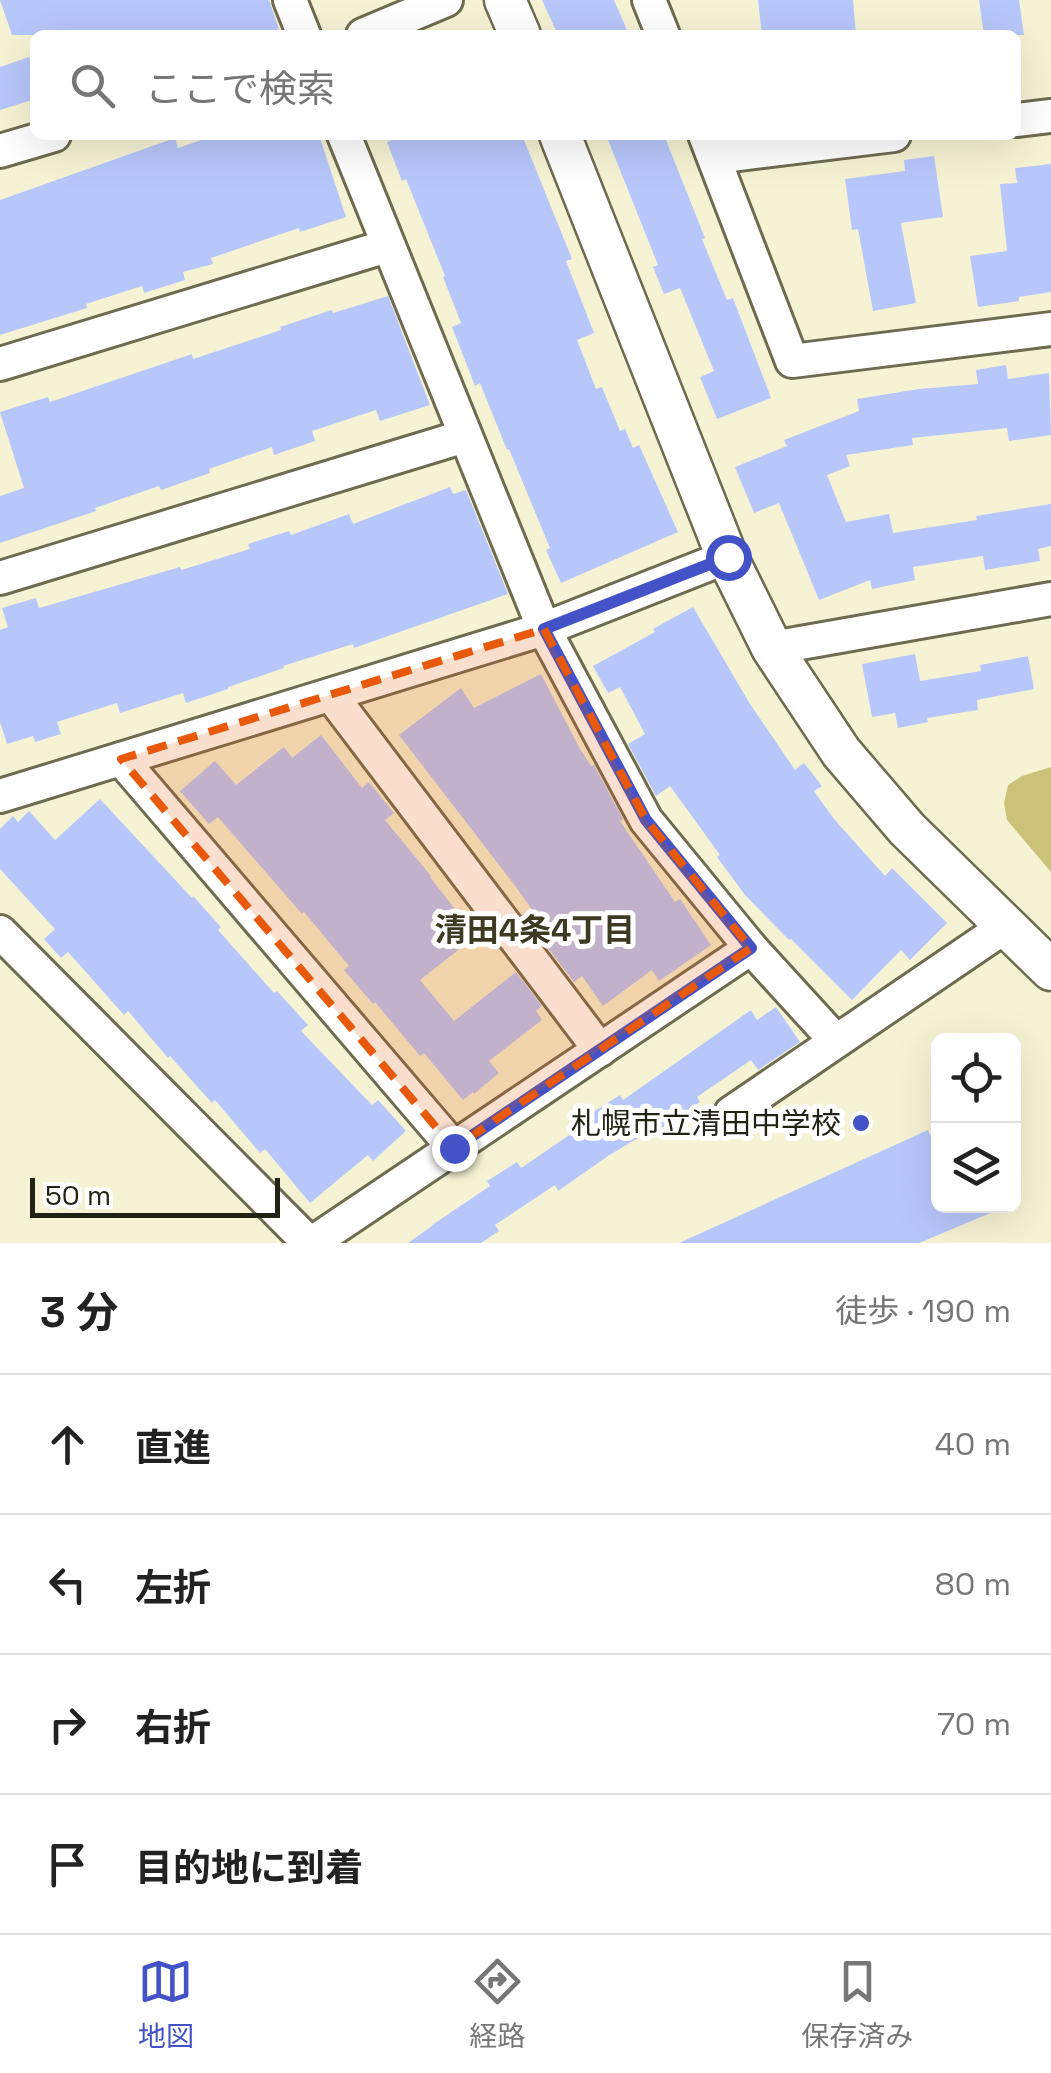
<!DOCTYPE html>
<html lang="ja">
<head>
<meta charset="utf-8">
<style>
	body { margin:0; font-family:"Space Grotesk","Noto Sans JP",sans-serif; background:#f2f2f2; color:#222 }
	.controls { position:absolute; right:30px; bottom:30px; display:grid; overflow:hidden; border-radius:15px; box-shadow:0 10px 40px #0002 }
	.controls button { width:90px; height:90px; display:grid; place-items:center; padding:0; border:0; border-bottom:2px solid #e0e0e0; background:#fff; color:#222; font:50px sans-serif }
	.scale { position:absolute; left:30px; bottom:25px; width:250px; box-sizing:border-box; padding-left:10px; border:5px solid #232217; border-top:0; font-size:28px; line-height:35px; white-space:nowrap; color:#232217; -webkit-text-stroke:8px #fff; paint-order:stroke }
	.stop { position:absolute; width:30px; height:30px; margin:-22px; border:8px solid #4353c7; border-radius:50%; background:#fff }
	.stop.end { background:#4353c7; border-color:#fff; box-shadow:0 2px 10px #0008 }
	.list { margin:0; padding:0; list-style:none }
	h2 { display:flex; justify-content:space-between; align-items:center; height:130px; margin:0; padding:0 40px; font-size:42px }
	h2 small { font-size:32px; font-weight:400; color:#767676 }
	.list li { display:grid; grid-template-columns:65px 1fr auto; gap:30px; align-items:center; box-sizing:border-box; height:140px; padding:0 40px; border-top:2px solid #e0e0e0 }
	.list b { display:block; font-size:38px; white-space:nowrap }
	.list em { font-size:32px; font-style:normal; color:#767676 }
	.icon { flex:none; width:55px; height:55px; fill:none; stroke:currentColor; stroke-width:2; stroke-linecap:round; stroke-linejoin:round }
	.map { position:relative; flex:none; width:1051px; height:1243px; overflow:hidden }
	.search { position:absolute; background:#fff; box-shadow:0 10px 40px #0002; left:30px; right:30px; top:30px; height:110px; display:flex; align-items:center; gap:25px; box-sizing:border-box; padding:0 35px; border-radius:15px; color:#767676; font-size:38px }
	.sheet { height:690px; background:#fff }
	nav { display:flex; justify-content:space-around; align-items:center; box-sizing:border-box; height:140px; border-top:2px solid #e0e0e0; background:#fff; font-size:28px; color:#767676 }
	nav a { display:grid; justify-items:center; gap:5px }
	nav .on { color:#4353c7 }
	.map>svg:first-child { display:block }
	.water { fill:#cbc27a }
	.building { fill:#b8c7fb }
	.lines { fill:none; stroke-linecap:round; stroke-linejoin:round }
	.minor-casing { stroke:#6e6b51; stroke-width:38 }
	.tertiary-casing { stroke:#6e6b51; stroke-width:45 }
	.minor { stroke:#fff; stroke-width:32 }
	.tertiary { stroke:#fff; stroke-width:40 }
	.route { stroke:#4353c7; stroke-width:12 }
	.marked { fill:#e8590c; fill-opacity:0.2; stroke:#e8590c; stroke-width:8; stroke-dasharray:20 12; stroke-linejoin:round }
	.poi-dot { fill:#4353c7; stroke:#fff; stroke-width:4 }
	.labels { text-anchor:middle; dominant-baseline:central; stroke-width:10; stroke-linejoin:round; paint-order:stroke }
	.poi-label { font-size:30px; fill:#232217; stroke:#fff; text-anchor:end }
	.neighbourhood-label { font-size:32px; font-weight:bold; fill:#3d3a22; stroke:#fff }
</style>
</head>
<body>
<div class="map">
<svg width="1051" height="1243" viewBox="0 0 1051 1243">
	<rect width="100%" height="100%" fill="#f6f3d5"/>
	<path class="water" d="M 1051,767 L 1051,872 L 1007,820 L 1004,803 L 1008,785 L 1022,776 Z"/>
	<g class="building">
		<path d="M 0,0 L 269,0 L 279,29 L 263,35 L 12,35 Z"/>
		<path d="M 542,0 L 614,0 L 629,35 L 558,35 Z"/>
		<path d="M 758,0 L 853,0 L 856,35 L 762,35 Z"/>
		<path d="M 979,0 L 1019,0 L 1024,35 L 984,35 Z"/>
		<path d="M 29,57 L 35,76 L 35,99 L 0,110 L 0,67 Z"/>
		<path d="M 216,135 L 319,135 L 346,217 L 300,232 L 299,228 L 211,258 L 213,264 L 183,272 L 185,280 L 144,293 L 142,286 L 86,304 L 87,308 L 0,335 L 0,200 L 175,138 L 178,148 Z"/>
		<path d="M 406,135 L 522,135 L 572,259 L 566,261 L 594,333 L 577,340 L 596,389 L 602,387 L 620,431 L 625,429 L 633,448 L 639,445 L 678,532 L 561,583 L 546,550 L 550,548 L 509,449 L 507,450 L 480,383 L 475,386 L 452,327 L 461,323 L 443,277 L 445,276 L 406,179 L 402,181 L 387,142 Z"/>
		<path d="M 606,135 L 664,135 L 705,238 L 702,239 L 727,300 L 733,298 L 771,398 L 717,419 L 700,377 L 714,371 L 680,288 L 664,294 L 653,267 L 658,265 Z"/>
		<path d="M 934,156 L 943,217 L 901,223 L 916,303 L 873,311 L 858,229 L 852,230 L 845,179 L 905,171 L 904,160 Z"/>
		<path d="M 1051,164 L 1051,292 L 1019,297 L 1019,301 L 978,307 L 970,256 L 1007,251 L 1000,184 L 1017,183 L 1015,168 Z"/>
		<path d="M 388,296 L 430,405 L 380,421 L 376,410 L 312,431 L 315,441 L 274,455 L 272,447 L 209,469 L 210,473 L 161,490 L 159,486 L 95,508 L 96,511 L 0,543 L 0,496 L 24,488 L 0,412 L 48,397 L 50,402 L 192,354 L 193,359 L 281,330 L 280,327 L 332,310 L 333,313 Z"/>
		<path d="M 1006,365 L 1008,379 L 1049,373 L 1051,435 L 1009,441 L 1007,428 L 912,438 L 913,445 L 846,455 L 850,466 L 827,475 L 846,522 L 889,514 L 893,533 L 977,520 L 976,516 L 1051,504 L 1051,546 L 1038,549 L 1040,561 L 985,570 L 983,556 L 913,567 L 915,580 L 872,589 L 870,580 L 819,600 L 779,503 L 754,513 L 735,467 L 787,446 L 784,440 L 859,411 L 857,399 L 919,389 L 978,384 L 976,370 Z"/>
		<path d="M 450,487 L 453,494 L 466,490 L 508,594 L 354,648 L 353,644 L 283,666 L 284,668 L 228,687 L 228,689 L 186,703 L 183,693 L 120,713 L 117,703 L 57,722 L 61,734 L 35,742 L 33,736 L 7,744 L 0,722 L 0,630 L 8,627 L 2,608 L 36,598 L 39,608 L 180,567 L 181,570 L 250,549 L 248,544 L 289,531 L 291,535 L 349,514 L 353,524 Z"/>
		<path d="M 693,607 L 750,704 L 795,770 L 804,763 L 822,786 L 814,791 L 834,819 L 885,876 L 892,868 L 947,923 L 910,960 L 901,950 L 852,1000 L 791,939 L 789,940 L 745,895 L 717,857 L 720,855 L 670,786 L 656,796 L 628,744 L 645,734 L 620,687 L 608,693 L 593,666 L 655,632 L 653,629 Z"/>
		<path d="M 915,654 L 920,681 L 981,671 L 980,665 L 1028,656 L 1034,689 L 977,700 L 978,710 L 927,718 L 928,722 L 898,728 L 895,713 L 872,717 L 862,664 Z"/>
		<path d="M 541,674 L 579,747 L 591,766 L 594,765 L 623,819 L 620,821 L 675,902 L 680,899 L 711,945 L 659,981 L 652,970 L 603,1006 L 582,976 L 574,982 L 548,948 L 555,942 L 516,887 L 399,735 L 461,688 L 474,708 Z"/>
		<path d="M 321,735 L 362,788 L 369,782 L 394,813 L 385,820 L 431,876 L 430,877 L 476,936 L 420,980 L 454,1021 L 516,972 L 542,1006 L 536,1011 L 542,1020 L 489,1061 L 499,1073 L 474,1094 L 473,1092 L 463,1100 L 424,1053 L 420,1056 L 375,1002 L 373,1004 L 344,970 L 349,966 L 304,912 L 302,914 L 218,817 L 209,824 L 180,791 L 215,761 L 236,785 L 284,747 L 292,758 Z"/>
		<path d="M 100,799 L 192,898 L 193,896 L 221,927 L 218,930 L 274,993 L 277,991 L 308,1025 L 301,1031 L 372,1105 L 378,1100 L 406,1131 L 373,1161 L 368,1155 L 310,1203 L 265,1149 L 260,1153 L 215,1100 L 212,1103 L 170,1056 L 168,1058 L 128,1011 L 124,1015 L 68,952 L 61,958 L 44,939 L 55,929 L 0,869 L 0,829 L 13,816 L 18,822 L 29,811 L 55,840 Z"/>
		<path d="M 776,1007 L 800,1042 L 758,1070 L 751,1060 L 697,1097 L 700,1102 L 656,1132 L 653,1129 L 608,1156 L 558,1191 L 555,1185 L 495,1225 L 499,1231 L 481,1243 L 408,1243 L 432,1226 L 432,1225 L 490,1186 L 487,1181 L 517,1162 L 521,1168 L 587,1123 L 584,1118 L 620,1095 L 623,1100 L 751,1010 L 757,1020 Z"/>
		<path d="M 928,1130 L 938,1154 L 938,1206 L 1007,1206 L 919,1243 L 679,1243 Z"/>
	</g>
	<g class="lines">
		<defs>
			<g id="minor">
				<path d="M 290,0 L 304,35"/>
				<path d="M 649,0 L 663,35"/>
				<path d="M 363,35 L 446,0"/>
				<path d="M 1016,120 L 1051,116"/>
				<path d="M 344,135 L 544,629 L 646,820 L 751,948 L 835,1040"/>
				<path d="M 705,135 L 792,361 L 1051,329"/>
				<path d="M 0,151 L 54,135"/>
				<path d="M 715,157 L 894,135"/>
				<path d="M 0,364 L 387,246"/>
				<path d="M 0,578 L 465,436"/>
				<path d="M 772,648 L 1051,599"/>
				<path d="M 331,695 L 600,1050"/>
				<path d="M 121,759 L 454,1148"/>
				<path d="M 0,796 L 544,629 L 727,557"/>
				<path d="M 0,932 L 309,1243"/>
				<path d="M 731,1113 L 1006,926"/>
				<path d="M 312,1243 L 751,948"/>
			</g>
			<g id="tertiary">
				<path d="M 505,0 L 520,35"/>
				<path d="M 560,135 L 727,557 L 772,648 L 841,752 L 907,829 L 1051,970"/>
			</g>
		</defs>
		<use href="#minor" class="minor-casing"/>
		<use href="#tertiary" class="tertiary-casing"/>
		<use href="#minor" class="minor"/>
		<use href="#tertiary" class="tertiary"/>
	</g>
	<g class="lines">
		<path class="route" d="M 454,1148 L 751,948 L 646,820 L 544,629 L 728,557"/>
	</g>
	<path class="marked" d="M 544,629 L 646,820 L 751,948 L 454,1148 L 121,759 Z"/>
	<circle class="poi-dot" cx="861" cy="1123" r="10"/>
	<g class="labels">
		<g class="poi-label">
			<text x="841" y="1123">札幌市立清田中学校</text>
		</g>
		<g class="neighbourhood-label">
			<text x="535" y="930">清田4条4丁目</text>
		</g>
	</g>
</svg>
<div class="controls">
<button><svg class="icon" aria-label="locate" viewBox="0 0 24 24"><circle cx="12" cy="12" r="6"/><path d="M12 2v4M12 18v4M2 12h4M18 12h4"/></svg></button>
<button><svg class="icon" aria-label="layers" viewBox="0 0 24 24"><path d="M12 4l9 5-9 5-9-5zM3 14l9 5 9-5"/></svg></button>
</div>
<div class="scale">50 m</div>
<div class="stop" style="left:728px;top:557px"></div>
<div class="stop end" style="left:454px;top:1148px"></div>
<div class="search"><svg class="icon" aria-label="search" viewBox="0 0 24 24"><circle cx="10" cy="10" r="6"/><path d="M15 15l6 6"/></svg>ここで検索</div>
</div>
<section class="sheet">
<h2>3 分<small>徒歩 · 190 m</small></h2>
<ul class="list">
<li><svg class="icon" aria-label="ahead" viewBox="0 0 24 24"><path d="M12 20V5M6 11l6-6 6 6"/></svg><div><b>直進</b></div><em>40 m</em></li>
<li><svg class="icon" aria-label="left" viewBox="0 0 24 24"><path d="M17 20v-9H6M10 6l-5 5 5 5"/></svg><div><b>左折</b></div><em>80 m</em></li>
<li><svg class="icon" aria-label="right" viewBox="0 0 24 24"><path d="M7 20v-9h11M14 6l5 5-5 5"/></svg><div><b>右折</b></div><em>70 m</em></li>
<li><svg class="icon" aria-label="arrive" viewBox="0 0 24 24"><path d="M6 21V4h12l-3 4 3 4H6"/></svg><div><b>目的地に到着</b></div></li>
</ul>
</section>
<nav>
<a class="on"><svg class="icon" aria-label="map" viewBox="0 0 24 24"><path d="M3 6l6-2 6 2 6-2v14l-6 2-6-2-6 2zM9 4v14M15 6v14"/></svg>地図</a>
<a><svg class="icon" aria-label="directions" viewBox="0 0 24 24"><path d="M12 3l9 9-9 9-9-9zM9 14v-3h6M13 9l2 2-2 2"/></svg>経路</a>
<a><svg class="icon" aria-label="saved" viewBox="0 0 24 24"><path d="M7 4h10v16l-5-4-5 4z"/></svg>保存済み</a>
</nav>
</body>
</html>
